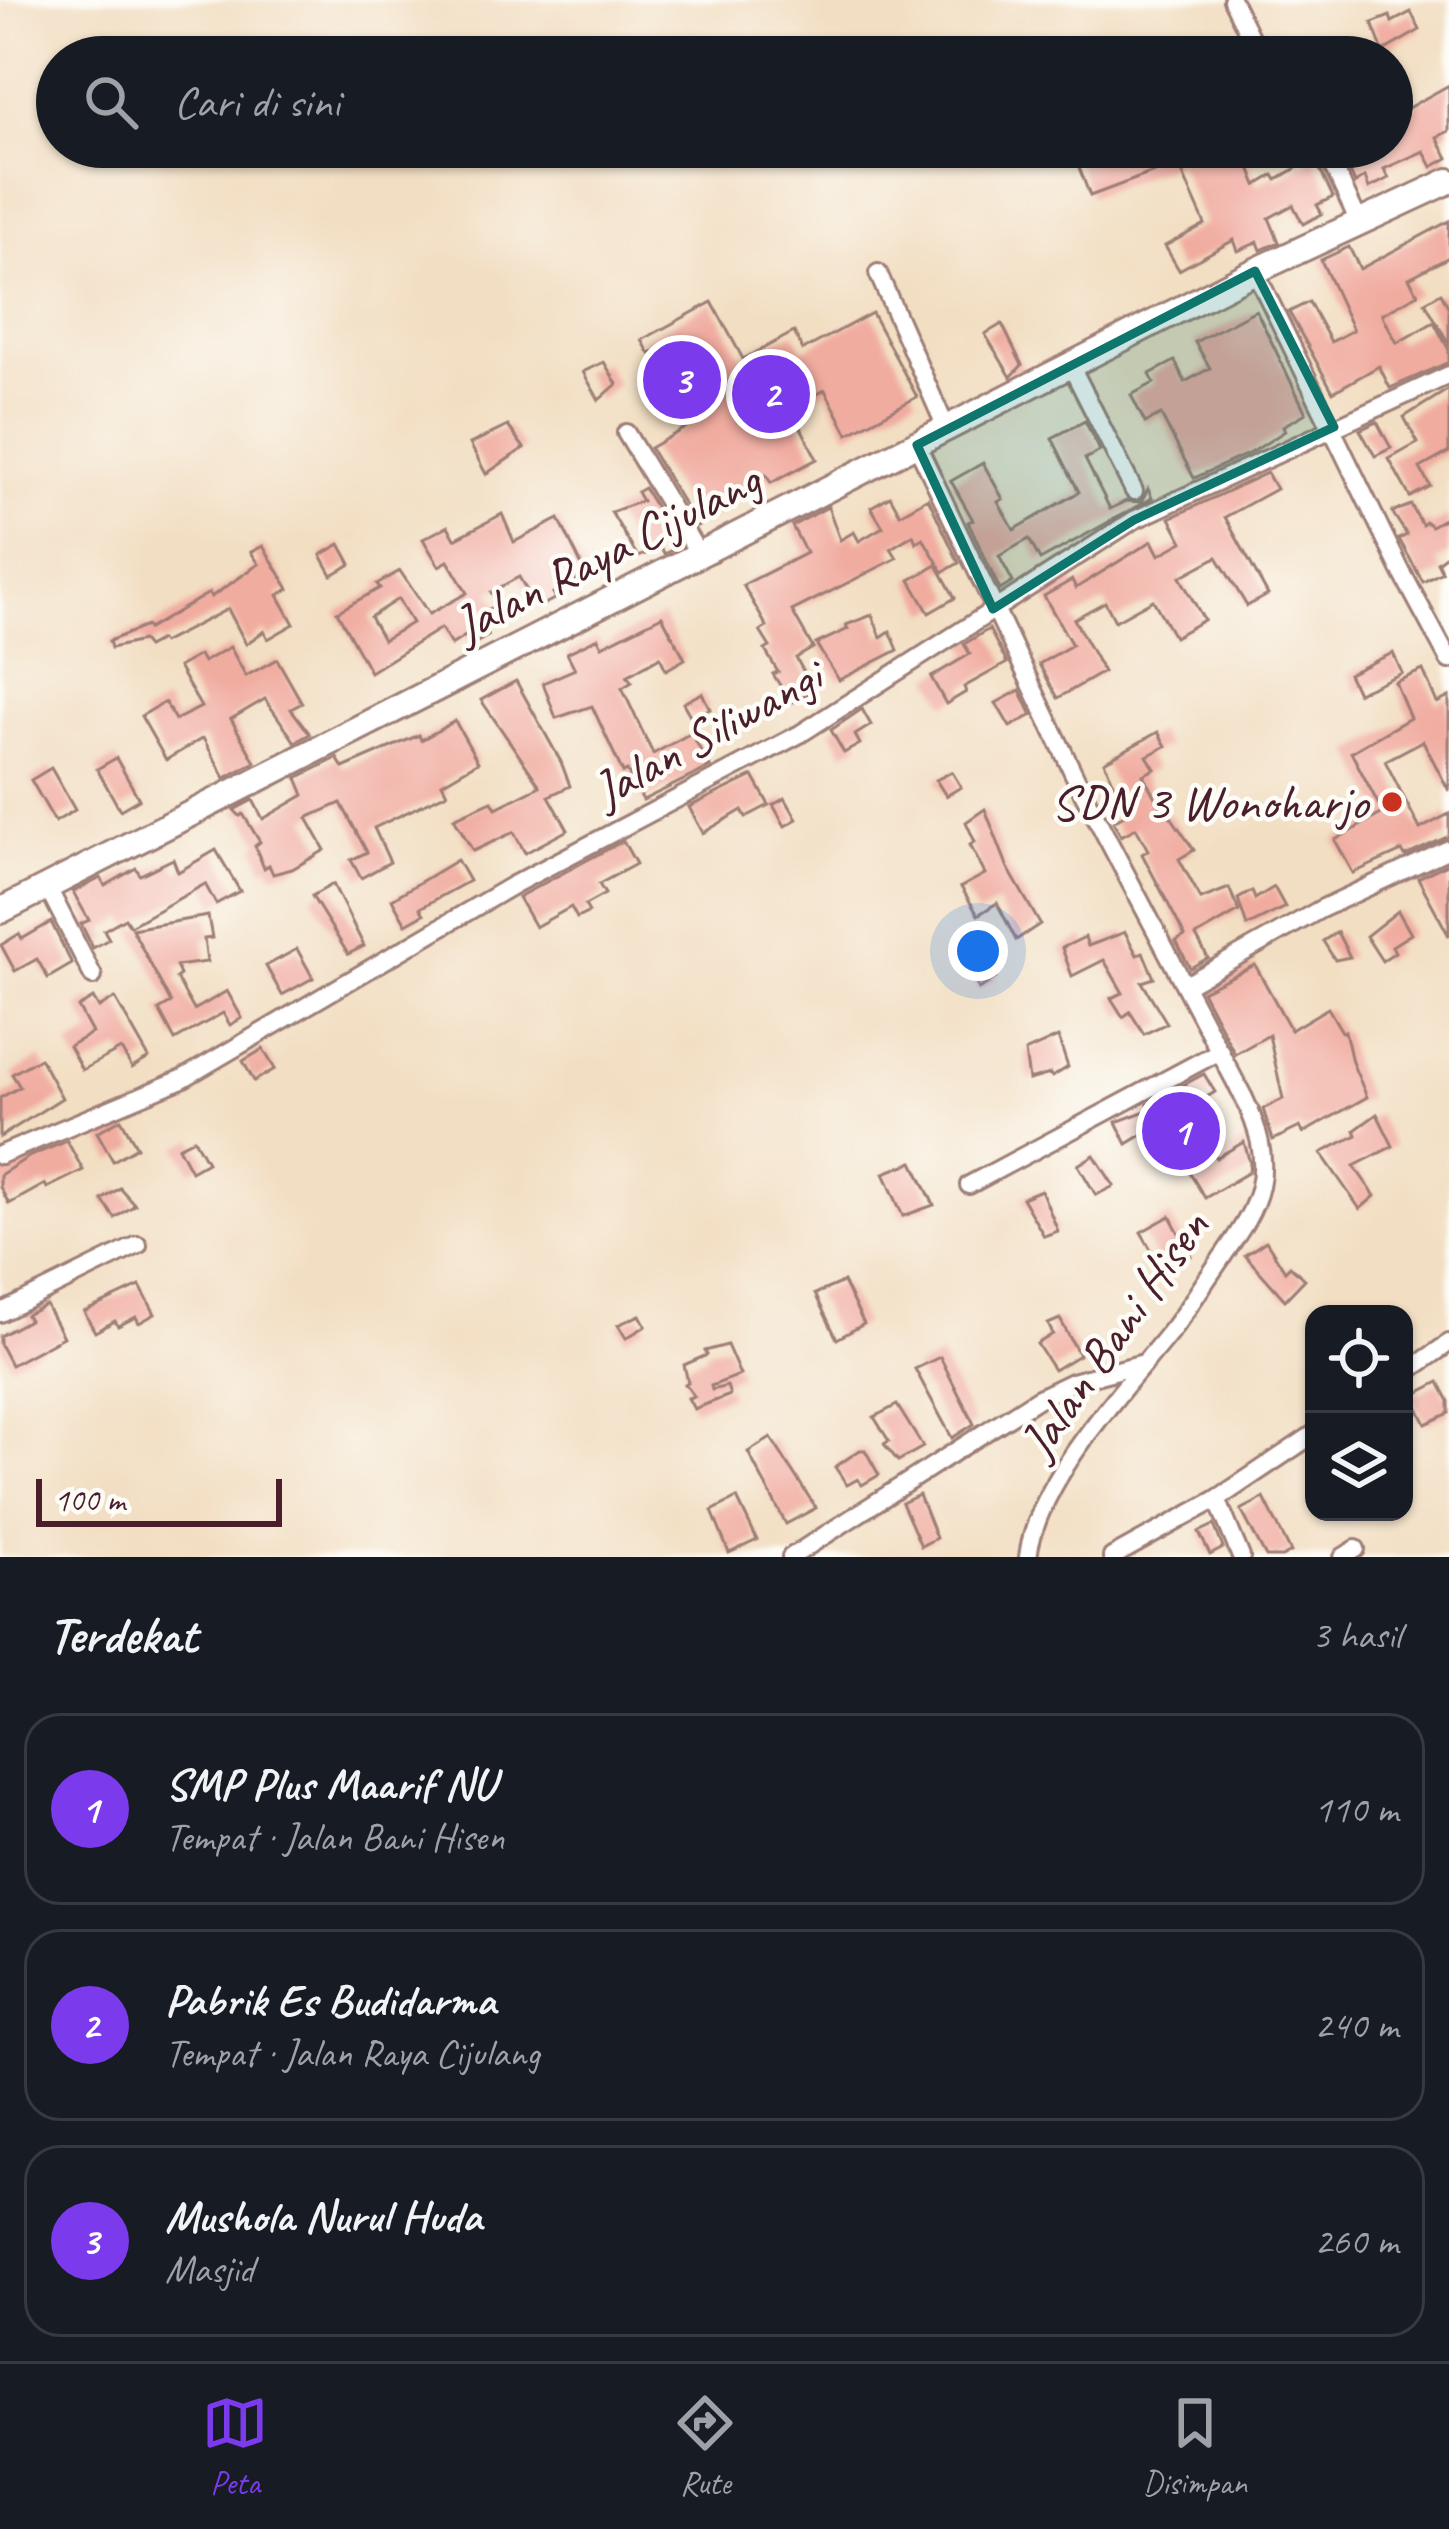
<!DOCTYPE html>
<html lang="id">
<head>
<meta charset="utf-8">
<style>
	body { margin:0; font-family:Caveat,sans-serif; background:#20242c; color:#f1f3f6 }
	.controls { position:absolute; right:36px; bottom:36px; display:grid; overflow:hidden; border-radius:24px; box-shadow:0 3px 9px #0004 }
	.controls button { width:108px; height:108px; display:grid; place-items:center; padding:0; border:0; border-bottom:3px solid #363941; background:#171b24; color:#f1f3f6; font:60px sans-serif }
	.scale { position:absolute; left:36px; bottom:30px; width:246px; box-sizing:border-box; padding-left:12px; border:6px solid #4a1f2b; border-top:0; font-size:33px; line-height:42px; white-space:nowrap; color:#4a1f2b; -webkit-text-stroke:9px #fdfcf7; paint-order:stroke }
	.you { position:absolute; left:978px; top:951px; width:42px; height:42px; margin:-30px; border:9px solid #fff; border-radius:50%; background:#1a73e8; box-shadow:0 0 0 18px #1a73e833 }
	.badge { display:grid; place-items:center; width:78px; height:78px; border-radius:50%; background:#7c3aed; color:#fff; font-size:39px; font-weight:700 }
	.pin { position:absolute; translate:-50% -50%; border:6px solid #fff; box-shadow:0 3px 12px #0006 }
	.list { margin:0; padding:0; list-style:none }
	h2 { display:flex; justify-content:space-between; align-items:center; height:156px; margin:0; padding:0 48px; font-size:51px }
	h2 small { font-size:39px; font-weight:400; color:#9ea1a6 }
	.list li { display:grid; grid-template-columns:78px 1fr auto; gap:36px; align-items:center; box-sizing:border-box; height:192px; margin:0 24px 24px; padding:0 24px; border:3px solid #363941; border-radius:36px }
	.list b { display:block; font-size:45px; white-space:nowrap }
	.list p { margin:0; font-size:39px; white-space:nowrap; color:#9ea1a6 }
	.list em { font-size:39px; font-style:normal; color:#9ea1a6 }
	.icon { flex:none; width:66px; height:66px; fill:none; stroke:currentColor; stroke-width:2; stroke-linecap:round; stroke-linejoin:round }
	.map { position:relative; flex:none; width:1449px; height:1557px; overflow:hidden }
	.search { position:absolute; background:#171b24; box-shadow:0 3px 9px #0004; left:36px; right:36px; top:36px; height:132px; display:flex; align-items:center; gap:30px; box-sizing:border-box; padding:0 42px; border-radius:66px; color:#9ea1a6; font-size:45px }
	.sheet { height:804px; background:#171b24 }
	nav { display:flex; justify-content:space-around; align-items:center; box-sizing:border-box; height:168px; border-top:3px solid #363941; background:#171b24; font-size:33px; color:#9ea1a6 }
	nav a { display:grid; justify-items:center; gap:6px }
	nav .on { color:#7c3aed }
	.map>svg:first-child { display:block }
	.building { fill:#f1aca0; fill-rule:evenodd }
	.lines { fill:none; stroke-linecap:round; stroke-linejoin:round }
	.minor-casing { stroke:#9e7e76; stroke-width:22 }
	.highway-casing { stroke:#9e7e76; stroke-width:30 }
	.minor { stroke:#fff; stroke-width:16 }
	.highway { stroke:#fff; stroke-width:24 }
	.marked { fill:#0f766e; fill-opacity:0.2; stroke:#0f766e; stroke-width:9; stroke-linejoin:round }
	.poi-dot { fill:#c8321e; stroke:#fdfcf7; stroke-width:4.5 }
	.labels { text-anchor:middle; dominant-baseline:central; stroke-width:9; stroke-linejoin:round; paint-order:stroke }
	.street-label { font-size:51px; fill:#4a1f2b; stroke:#fdfcf7 }
	.poi-label { font-size:51px; fill:#4a1f2b; stroke:#fdfcf7; text-anchor:end }
</style>
</head>
<body>
<div class="map">
<svg width="1449" height="1557" viewBox="0 0 1449 1557">
	<rect width="100%" height="100%" fill="#fdfcf7"/>
	<filter id="ink" filterUnits="userSpaceOnUse"><feTurbulence type="fractalNoise" baseFrequency=".00833" numOctaves="2"/><feDisplacementMap in="SourceGraphic" scale="24" xChannelSelector="R" yChannelSelector="G"/><feConvolveMatrix kernelMatrix="1 2 1 2 8 2 1 2 1" color-interpolation-filters="sRGB"/></filter>
	<filter id="wash" filterUnits="userSpaceOnUse"><feTurbulence type="fractalNoise" baseFrequency=".004" numOctaves="4" result="noise"/><feDisplacementMap in="SourceGraphic" scale="48" xChannelSelector="R" yChannelSelector="G"/><feGaussianBlur stdDeviation="2.7" result="paint"/><feColorMatrix in="noise" values="0 0 0 0 0 0 0 0 0 0 0 0 0 0 0 0 0 1.4 0 .05"/><feComposite in="paint" operator="in"/></filter>
	<g filter="url(#wash)">
		<rect width="100%" height="100%" fill="#f2dec2"/>
		<g id="blocks">
			<g class="building">
				<path d="M 1411,12 L 1420,30 L 1383,51 L 1372,23 L 1390,16 L 1392,22 Z"/>
				<path d="M 1449,85 L 1449,131 L 1437,137 L 1448,158 L 1432,167 L 1424,151 L 1384,169 L 1389,178 L 1369,188 L 1365,177 L 1355,183 L 1342,155 L 1356,147 L 1392,147 L 1392,117 Z"/>
				<path d="M 1103,147 L 1242,147 L 1257,185 L 1274,175 L 1277,180 L 1314,157 L 1333,197 L 1317,205 L 1322,214 L 1303,224 L 1293,205 L 1269,218 L 1279,242 L 1261,250 L 1258,242 L 1238,251 L 1234,240 L 1179,270 L 1165,246 L 1205,224 L 1178,163 L 1090,196 L 1075,157 Z"/>
				<path d="M 1449,221 L 1449,257 L 1409,278 L 1418,294 L 1382,314 L 1397,343 L 1434,322 L 1449,350 L 1449,362 L 1390,388 L 1379,366 L 1333,392 L 1289,312 L 1309,302 L 1331,342 L 1353,330 L 1321,260 L 1349,247 L 1360,269 Z"/>
				<path d="M 1441,293 L 1449,308 L 1449,344 L 1425,302 Z"/>
				<path d="M 712,302 L 743,359 L 794,332 L 803,350 L 872,313 L 917,397 L 848,434 L 825,390 L 791,408 L 817,459 L 771,483 L 766,475 L 720,501 L 725,510 L 697,526 L 650,448 L 694,423 L 692,401 L 661,398 L 665,346 L 650,354 L 642,340 Z"/>
				<path d="M 1256,310 L 1306,413 L 1283,426 L 1285,431 L 1254,451 L 1194,478 L 1161,415 L 1145,423 L 1131,395 L 1154,383 L 1150,374 L 1175,361 L 1185,382 L 1210,368 L 1195,342 Z"/>
				<path d="M 1002,324 L 1022,365 L 1011,377 L 985,334 Z"/>
				<path d="M 604,362 L 617,384 L 599,400 L 583,372 Z"/>
				<path d="M 1449,389 L 1449,452 L 1420,468 L 1430,486 L 1410,497 L 1389,459 L 1418,443 L 1404,417 Z"/>
				<path d="M 1085,421 L 1100,451 L 1085,459 L 1110,509 L 1126,501 L 1141,502 L 1148,489 L 1152,498 L 1040,560 L 1029,539 L 999,556 L 1013,582 L 1000,590 L 968,522 L 973,520 L 951,481 L 983,463 L 1003,499 L 998,502 L 1014,530 L 1079,492 L 1052,438 Z"/>
				<path d="M 1377,422 L 1391,448 L 1375,456 L 1360,430 Z"/>
				<path d="M 508,426 L 524,448 L 486,474 L 470,444 Z"/>
				<path d="M 1267,473 L 1276,489 L 1225,517 L 1268,595 L 1247,606 L 1217,557 L 1180,577 L 1204,620 L 1174,637 L 1153,600 L 1115,621 L 1105,602 L 1074,619 L 1103,672 L 1058,698 L 1039,664 L 1072,645 L 1044,596 L 1072,580 L 1076,588 L 1152,541 L 1159,555 L 1183,542 L 1170,518 Z"/>
				<path d="M 644,488 L 679,546 L 664,554 L 660,548 L 638,557 L 611,512 L 642,501 L 637,492 Z"/>
				<path d="M 890,496 L 900,514 L 928,498 L 959,563 L 943,572 L 923,538 L 916,542 L 913,535 L 891,548 L 897,558 L 792,611 L 813,648 L 796,658 L 814,690 L 791,703 L 773,674 L 778,672 L 765,650 L 770,647 L 760,631 L 767,627 L 743,585 L 806,553 L 792,526 L 828,507 L 840,540 L 854,532 L 859,541 L 883,527 L 871,507 Z"/>
				<path d="M 1411,505 L 1422,525 L 1426,522 L 1431,526 L 1449,516 L 1449,553 L 1437,562 L 1442,572 L 1423,582 L 1399,539 L 1407,535 L 1392,512 Z"/>
				<path d="M 502,514 L 514,542 L 559,519 L 586,574 L 553,593 L 556,598 L 537,608 L 519,577 L 491,592 L 498,604 L 477,616 L 488,636 L 472,645 L 467,635 L 451,645 L 441,628 L 370,672 L 337,612 L 380,588 L 377,584 L 400,571 L 429,614 L 467,593 L 448,561 L 439,566 L 423,539 L 448,526 L 455,539 ZM 398,599 L 412,623 L 383,640 L 370,617 Z"/>
				<path d="M 340,544 L 351,564 L 332,575 L 321,555 Z"/>
				<path d="M 263,546 L 289,589 L 278,595 L 294,624 L 268,639 L 264,631 L 246,644 L 228,609 L 162,643 L 160,640 L 147,647 L 142,641 L 111,648 L 109,641 L 146,626 L 148,629 L 209,593 L 211,597 L 259,564 L 251,552 Z"/>
				<path d="M 937,565 L 955,598 L 929,613 L 910,580 Z"/>
				<path d="M 872,615 L 881,637 L 890,631 L 898,650 L 839,680 L 816,644 L 848,629 L 846,625 Z"/>
				<path d="M 662,616 L 685,659 L 666,670 L 660,657 L 627,676 L 632,682 L 622,688 L 653,754 L 691,733 L 710,767 L 643,800 L 627,771 L 623,773 L 592,706 L 556,718 L 543,683 L 575,669 L 567,653 L 598,638 L 602,646 Z"/>
				<path d="M 989,629 L 1007,663 L 964,687 L 966,692 L 946,704 L 931,677 L 970,654 L 964,644 Z"/>
				<path d="M 230,647 L 246,676 L 277,659 L 302,703 L 291,709 L 310,734 L 295,742 L 265,699 L 231,719 L 255,762 L 225,778 L 203,738 L 166,760 L 141,716 L 165,702 L 175,720 L 201,707 L 178,667 L 199,655 L 203,662 Z"/>
				<path d="M 1393,653 L 1402,673 L 1357,693 L 1348,674 Z"/>
				<path d="M 1423,670 L 1437,703 L 1449,697 L 1449,791 L 1423,741 L 1385,761 L 1420,829 L 1449,814 L 1449,836 L 1405,856 L 1402,851 L 1353,873 L 1335,840 L 1383,813 L 1351,752 L 1410,718 L 1395,682 Z"/>
				<path d="M 516,681 L 561,762 L 570,786 L 549,796 L 568,830 L 525,853 L 514,832 L 473,851 L 454,818 L 492,801 L 496,808 L 540,786 L 481,700 Z"/>
				<path d="M 1020,690 L 1032,715 L 1010,727 L 996,703 Z"/>
				<path d="M 702,693 L 710,709 L 691,717 L 683,703 Z"/>
				<path d="M 862,709 L 871,725 L 855,735 L 860,744 L 844,753 L 831,730 Z"/>
				<path d="M 455,721 L 478,762 L 442,783 L 447,793 L 374,828 L 390,862 L 361,878 L 351,860 L 367,852 L 341,803 L 307,818 L 325,850 L 292,869 L 273,874 L 269,865 L 264,868 L 255,846 L 260,842 L 243,814 L 240,816 L 234,810 L 253,800 L 263,819 L 304,795 L 297,778 L 337,758 L 343,768 L 419,735 L 421,740 Z"/>
				<path d="M 1158,732 L 1166,746 L 1147,756 L 1155,769 L 1143,775 L 1165,816 L 1169,814 L 1194,850 L 1179,859 L 1201,899 L 1229,888 L 1239,911 L 1196,936 L 1208,958 L 1190,968 L 1176,941 L 1185,936 L 1142,854 L 1148,850 L 1136,828 L 1121,836 L 1113,821 L 1128,813 L 1104,762 Z"/>
				<path d="M 116,758 L 139,799 L 120,810 L 97,769 Z"/>
				<path d="M 51,768 L 75,810 L 55,822 L 31,780 Z"/>
				<path d="M 952,772 L 961,787 L 946,796 L 936,780 Z"/>
				<path d="M 753,776 L 769,805 L 746,817 L 742,810 L 703,833 L 689,807 Z"/>
				<path d="M 785,798 L 797,819 L 785,826 L 773,805 Z"/>
				<path d="M 985,809 L 1008,868 L 1040,924 L 1016,940 L 997,903 L 978,915 L 961,887 L 985,874 L 970,845 L 975,842 L 966,822 Z"/>
				<path d="M 623,841 L 636,864 L 599,884 L 605,894 L 585,905 L 589,912 L 577,918 L 571,907 L 535,927 L 518,897 Z"/>
				<path d="M 216,850 L 240,891 L 216,904 L 205,884 L 130,926 L 125,918 L 104,930 L 109,939 L 93,948 L 81,924 L 89,920 L 73,892 L 101,878 L 105,886 L 136,868 L 140,875 L 173,859 L 178,872 Z"/>
				<path d="M 457,860 L 469,881 L 420,908 L 424,914 L 406,924 L 392,899 Z"/>
				<path d="M 1449,863 L 1449,936 L 1418,878 Z"/>
				<path d="M 333,884 L 364,946 L 348,954 L 312,896 Z"/>
				<path d="M 1274,887 L 1285,907 L 1247,926 L 1238,899 L 1252,891 L 1255,899 Z"/>
				<path d="M 1398,911 L 1411,934 L 1392,946 L 1395,952 L 1382,961 L 1366,936 Z"/>
				<path d="M 208,916 L 212,938 L 204,939 L 207,962 L 176,966 L 180,975 L 176,978 L 194,1010 L 227,991 L 242,1018 L 230,1025 L 223,1013 L 175,1040 L 159,1010 L 171,1003 L 132,929 Z"/>
				<path d="M 51,922 L 72,964 L 48,978 L 37,959 L 15,971 L 1,945 L 19,934 L 22,939 Z"/>
				<path d="M 1125,932 L 1137,955 L 1143,952 L 1154,978 L 1142,982 L 1167,1023 L 1144,1034 L 1130,1012 L 1123,1017 L 1111,998 L 1123,993 L 1104,960 L 1072,976 L 1062,948 L 1085,937 L 1088,946 Z"/>
				<path d="M 1337,932 L 1350,957 L 1335,960 L 1323,941 Z"/>
				<path d="M 297,949 L 313,978 L 282,995 L 266,966 Z"/>
				<path d="M 984,955 L 996,978 L 979,989 L 965,964 Z"/>
				<path d="M 1255,965 L 1291,1030 L 1328,1008 L 1342,1032 L 1345,1031 L 1352,1062 L 1367,1097 L 1303,1133 L 1300,1127 L 1273,1140 L 1263,1109 L 1283,1099 L 1269,1035 L 1235,1054 L 1202,991 Z"/>
				<path d="M 93,998 L 99,1008 L 115,998 L 149,1058 L 132,1068 L 121,1049 L 82,1070 L 69,1046 L 92,1033 L 78,1007 Z"/>
				<path d="M 1058,1037 L 1068,1067 L 1052,1077 L 1050,1074 L 1029,1080 L 1025,1052 Z"/>
				<path d="M 263,1049 L 275,1069 L 254,1081 L 243,1061 Z"/>
				<path d="M 40,1058 L 62,1098 L 0,1137 L 0,1098 L 20,1087 L 12,1074 Z"/>
				<path d="M 1204,1074 L 1215,1092 L 1187,1109 L 1216,1158 L 1244,1142 L 1250,1163 L 1249,1172 L 1205,1198 L 1160,1124 L 1127,1144 L 1116,1122 L 1151,1109 L 1148,1104 Z"/>
				<path d="M 1377,1114 L 1393,1146 L 1354,1166 L 1375,1196 L 1360,1209 L 1321,1153 L 1357,1135 L 1355,1130 Z"/>
				<path d="M 121,1119 L 137,1147 L 113,1161 L 97,1132 Z"/>
				<path d="M 194,1139 L 207,1162 L 191,1171 L 178,1147 Z"/>
				<path d="M 67,1141 L 83,1170 L 47,1188 L 45,1184 L 9,1204 L 0,1187 L 0,1175 L 30,1156 Z"/>
				<path d="M 1094,1155 L 1114,1186 L 1096,1195 L 1078,1165 Z"/>
				<path d="M 913,1162 L 934,1205 L 903,1216 L 884,1173 Z"/>
				<path d="M 120,1188 L 135,1205 L 115,1218 L 102,1200 Z"/>
				<path d="M 1041,1190 L 1058,1231 L 1044,1236 L 1022,1198 Z"/>
				<path d="M 1170,1216 L 1191,1256 L 1164,1272 L 1141,1232 Z"/>
				<path d="M 1266,1241 L 1285,1271 L 1290,1266 L 1305,1279 L 1285,1300 L 1245,1255 Z"/>
				<path d="M 843,1282 L 864,1324 L 837,1339 L 815,1294 Z"/>
				<path d="M 140,1286 L 155,1314 L 139,1323 L 136,1317 L 118,1326 L 115,1321 L 95,1332 L 84,1312 Z"/>
				<path d="M 46,1305 L 63,1337 L 11,1365 L 0,1344 L 0,1336 L 29,1320 L 26,1315 Z"/>
				<path d="M 640,1315 L 646,1326 L 626,1338 L 618,1325 Z"/>
				<path d="M 1060,1319 L 1079,1355 L 1054,1370 L 1037,1344 L 1053,1334 L 1048,1324 Z"/>
				<path d="M 727,1345 L 740,1375 L 711,1386 L 712,1390 L 727,1386 L 730,1395 L 694,1409 L 688,1398 L 694,1396 L 685,1384 L 688,1382 L 684,1365 L 707,1355 L 705,1351 Z"/>
				<path d="M 940,1357 L 974,1424 L 952,1438 L 915,1369 Z"/>
				<path d="M 1439,1382 L 1449,1401 L 1449,1413 L 1426,1424 L 1412,1396 Z"/>
				<path d="M 897,1405 L 923,1447 L 898,1461 L 884,1444 L 889,1441 L 874,1417 Z"/>
				<path d="M 771,1438 L 816,1508 L 786,1524 L 748,1452 Z"/>
				<path d="M 860,1450 L 865,1450 L 879,1475 L 862,1485 L 858,1479 L 847,1485 L 835,1467 Z"/>
				<path d="M 919,1495 L 936,1538 L 921,1546 L 902,1503 Z"/>
				<path d="M 737,1498 L 757,1540 L 729,1553 L 712,1511 Z"/>
				<path d="M 1264,1498 L 1291,1552 L 1282,1557 L 1266,1557 L 1241,1510 Z"/>
				<path d="M 1214,1525 L 1223,1548 L 1210,1555 L 1199,1532 Z"/>
			</g>
		</g>
	</g>
	<g filter="url(#ink)">
		<use href="#blocks" fill-opacity="0" stroke="#9e7e76" stroke-width="3"/>
		<g class="lines">
			<defs>
				<g id="minor">
					<path d="M 1232,0 L 1260,57"/>
					<path d="M 1324,147 L 1360,224"/>
					<path d="M 1255,271 L 1400,569 L 1449,660"/>
					<path d="M 878,273 L 947,430"/>
					<path d="M 1071,366 L 1134,491"/>
					<path d="M 626,433 L 700,556"/>
					<path d="M 917,445 L 1080,787 L 1244,1098 C 1257,1126 1267,1155 1260,1186 C 1254,1215 1232,1242 1216,1266 C 1202,1286 1189,1307 1174,1327 C 1126,1388 1037,1479 1028,1557"/>
					<path d="M 47,886 L 93,976"/>
					<path d="M 1186,985 L 1321,909 L 1449,849"/>
					<path d="M 0,1155 L 182,1079 L 513,885 L 800,734 L 1134,520 L 1449,375"/>
					<path d="M 969,1185 L 1220,1051"/>
					<path d="M 0,1313 L 138,1245"/>
					<path d="M 1404,1374 L 1449,1343"/>
					<path d="M 1217,1499 L 1241,1557"/>
					<path d="M 791,1557 L 1037,1399 L 1072,1382 L 1144,1363"/>
					<path d="M 1112,1557 L 1217,1499 L 1314,1434"/>
					<path d="M 1343,1557 L 1356,1549"/>
				</g>
				<path id="highway" d="M 0,911 L 1255,271 L 1449,181"/>
			</defs>
			<use href="#minor" class="minor-casing"/>
			<use href="#highway" class="highway-casing"/>
			<use href="#minor" class="minor"/>
			<use href="#highway" class="highway"/>
		</g>
	</g>
	<path class="marked" d="M 1255,271 L 1334,427 L 1134,520 L 993,609 L 917,445 Z"/>
	<circle class="poi-dot" cx="1392" cy="802" r="12"/>
	<g class="labels">
		<g class="street-label">
			<text transform="translate(607 552) rotate(-27)">Jalan Raya Cijulang</text>
			<text transform="translate(707 733) rotate(-29)">Jalan Siliwangi</text>
			<text transform="translate(1114 1334) rotate(-55)">Jalan Bani Hisen</text>
		</g>
		<g class="poi-label">
			<text x="1368" y="802">SDN 3 Wonoharjo</text>
		</g>
	</g>
</svg>
<div class="controls">
<button><svg class="icon" aria-label="locate" viewBox="0 0 24 24"><circle cx="12" cy="12" r="6"/><path d="M12 2v4M12 18v4M2 12h4M18 12h4"/></svg></button>
<button><svg class="icon" aria-label="layers" viewBox="0 0 24 24"><path d="M12 4l9 5-9 5-9-5zM3 14l9 5 9-5"/></svg></button>
</div>
<div class="scale">100 m</div>
<div class="you"></div>
<div class="pin badge" style="left:1181px;top:1131px">1</div>
<div class="pin badge" style="left:771px;top:394px">2</div>
<div class="pin badge" style="left:682px;top:380px">3</div>
<div class="search"><svg class="icon" aria-label="search" viewBox="0 0 24 24"><circle cx="10" cy="10" r="6"/><path d="M15 15l6 6"/></svg>Cari di sini</div>
</div>
<section class="sheet">
<h2>Terdekat<small>3 hasil</small></h2>
<ul class="list">
<li><span class="badge">1</span><div><b>SMP Plus Maarif NU</b><p>Tempat · Jalan Bani Hisen</p></div><em>110 m</em></li>
<li><span class="badge">2</span><div><b>Pabrik Es Budidarma</b><p>Tempat · Jalan Raya Cijulang</p></div><em>240 m</em></li>
<li><span class="badge">3</span><div><b>Mushola Nurul Huda</b><p>Masjid</p></div><em>260 m</em></li>
</ul>
</section>
<nav>
<a class="on"><svg class="icon" aria-label="map" viewBox="0 0 24 24"><path d="M3 6l6-2 6 2 6-2v14l-6 2-6-2-6 2zM9 4v14M15 6v14"/></svg>Peta</a>
<a><svg class="icon" aria-label="directions" viewBox="0 0 24 24"><path d="M12 3l9 9-9 9-9-9zM9 14v-3h6M13 9l2 2-2 2"/></svg>Rute</a>
<a><svg class="icon" aria-label="saved" viewBox="0 0 24 24"><path d="M7 4h10v16l-5-4-5 4z"/></svg>Disimpan</a>
</nav>
</body>
</html>
